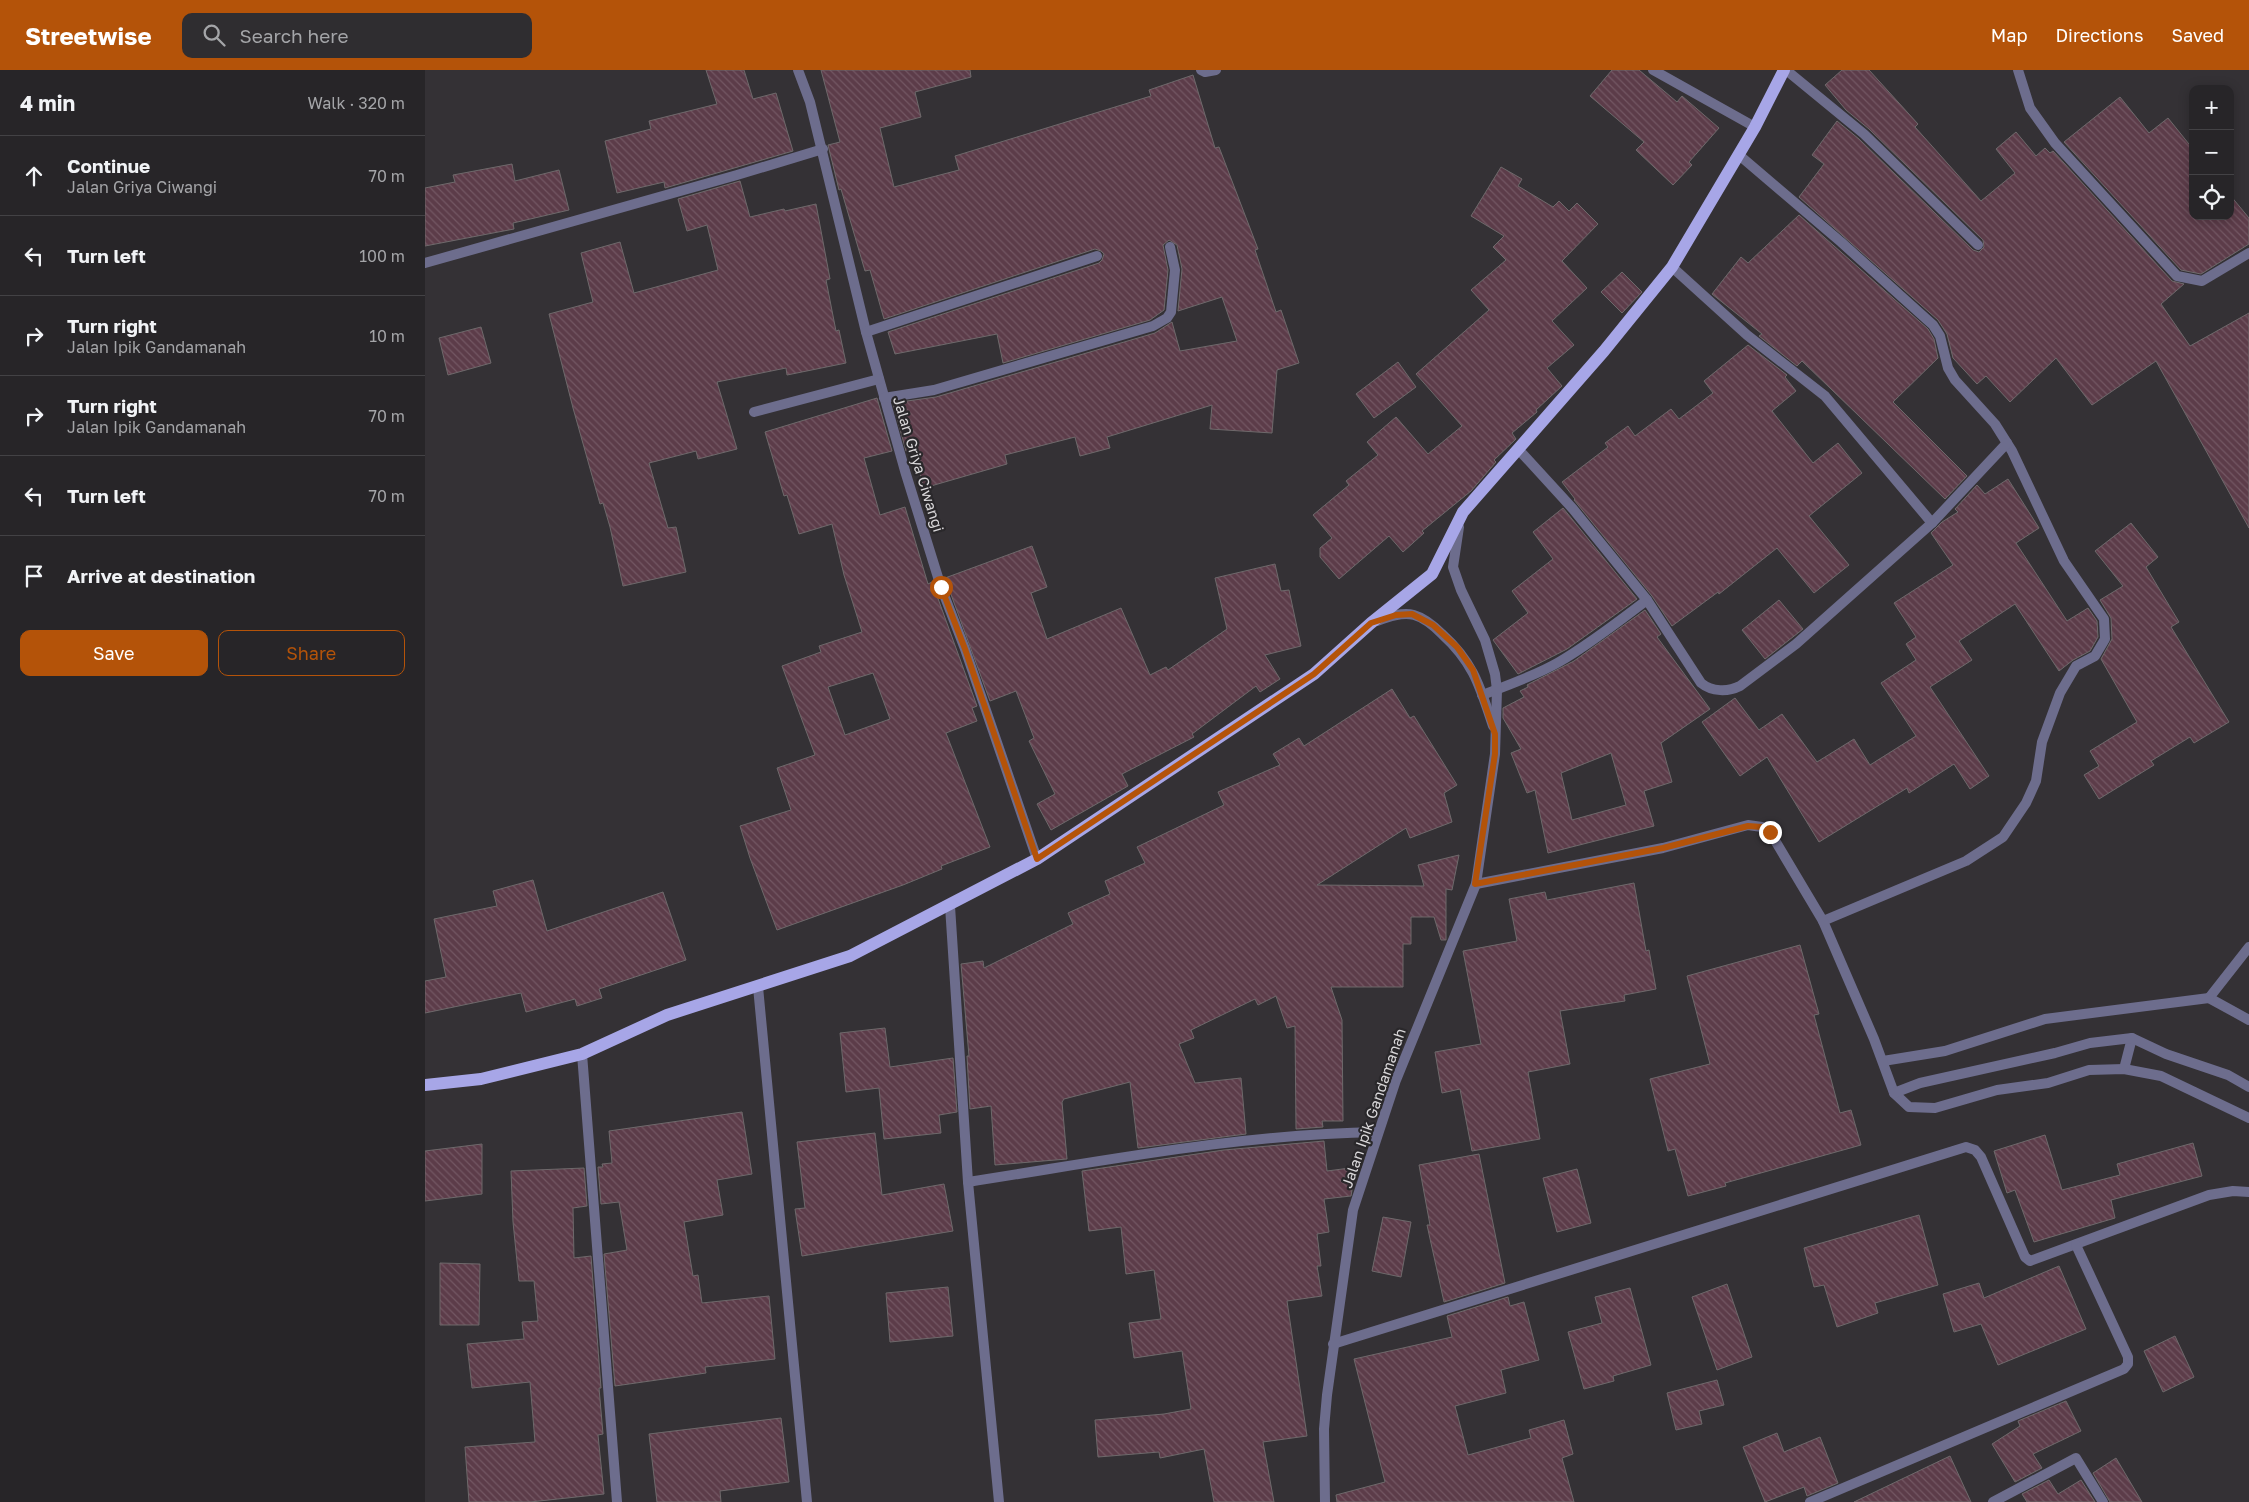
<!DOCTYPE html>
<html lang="en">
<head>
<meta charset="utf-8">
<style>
	body { margin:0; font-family:"Golos Text",sans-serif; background:#2f2d30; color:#f1f3f6 }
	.controls { position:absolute; right:15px; top:15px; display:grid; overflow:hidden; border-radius:10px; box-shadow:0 2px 12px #0003 }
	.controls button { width:45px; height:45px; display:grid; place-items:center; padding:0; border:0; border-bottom:1px solid #434245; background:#272528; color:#f1f3f6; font:25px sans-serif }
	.stop { position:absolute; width:15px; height:15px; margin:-11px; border:4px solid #b45309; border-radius:50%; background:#fff }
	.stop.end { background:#b45309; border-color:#fff; box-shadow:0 1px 5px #0008 }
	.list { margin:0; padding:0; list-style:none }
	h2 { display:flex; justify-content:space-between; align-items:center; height:65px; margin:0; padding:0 20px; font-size:21px }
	h2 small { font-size:16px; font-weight:400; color:#a4a5a8 }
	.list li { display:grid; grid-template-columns:32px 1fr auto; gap:15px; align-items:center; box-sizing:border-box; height:80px; padding:0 20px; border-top:1px solid #434245 }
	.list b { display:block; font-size:19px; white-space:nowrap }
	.list p { margin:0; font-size:16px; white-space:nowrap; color:#a4a5a8 }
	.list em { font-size:16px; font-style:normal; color:#a4a5a8 }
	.actions { display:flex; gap:10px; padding:15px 20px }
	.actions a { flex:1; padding:11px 0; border:1px solid #b45309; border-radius:10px; text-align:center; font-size:18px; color:#b45309 }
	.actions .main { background:#b45309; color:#fff }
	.icon { flex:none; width:28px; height:28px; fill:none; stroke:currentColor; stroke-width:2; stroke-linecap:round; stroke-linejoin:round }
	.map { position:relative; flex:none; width:1824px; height:1432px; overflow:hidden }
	header { display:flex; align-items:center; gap:30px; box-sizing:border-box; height:70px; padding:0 25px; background:#b45309; color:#fff }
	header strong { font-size:24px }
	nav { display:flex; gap:28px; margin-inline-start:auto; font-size:18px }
	.search { width:350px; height:45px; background:#2f2d30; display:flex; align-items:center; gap:12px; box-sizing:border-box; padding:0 18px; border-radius:10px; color:#a4a5a8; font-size:19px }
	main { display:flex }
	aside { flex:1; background:#272528 }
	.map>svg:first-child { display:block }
	.building { fill:url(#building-back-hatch); stroke:#6e696b; fill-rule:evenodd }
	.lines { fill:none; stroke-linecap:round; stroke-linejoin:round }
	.service { stroke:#6d6d8d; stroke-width:10 }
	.minor { stroke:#6d6d8d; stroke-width:10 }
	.tertiary { stroke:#6d6d8d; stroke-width:10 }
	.primary { stroke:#a7a6e7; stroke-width:12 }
	.route { stroke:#b45309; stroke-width:6 }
	.labels { text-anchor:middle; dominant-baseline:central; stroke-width:4.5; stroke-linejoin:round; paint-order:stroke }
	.street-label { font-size:15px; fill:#d9d7d9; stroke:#2a282b }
</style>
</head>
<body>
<header>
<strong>Streetwise</strong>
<div class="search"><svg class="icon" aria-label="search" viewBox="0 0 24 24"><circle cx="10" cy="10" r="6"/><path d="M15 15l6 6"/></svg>Search here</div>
<nav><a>Map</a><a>Directions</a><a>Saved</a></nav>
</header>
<main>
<aside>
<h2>4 min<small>Walk · 320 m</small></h2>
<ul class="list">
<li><svg class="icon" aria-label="ahead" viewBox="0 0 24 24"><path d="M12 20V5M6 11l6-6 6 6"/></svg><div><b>Continue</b><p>Jalan Griya Ciwangi</p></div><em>70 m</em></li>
<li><svg class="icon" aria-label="left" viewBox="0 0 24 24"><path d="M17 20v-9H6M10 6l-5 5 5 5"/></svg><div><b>Turn left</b></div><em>100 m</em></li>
<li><svg class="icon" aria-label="right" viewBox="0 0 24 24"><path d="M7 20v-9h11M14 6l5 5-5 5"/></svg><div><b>Turn right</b><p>Jalan Ipik Gandamanah</p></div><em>10 m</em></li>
<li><svg class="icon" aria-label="right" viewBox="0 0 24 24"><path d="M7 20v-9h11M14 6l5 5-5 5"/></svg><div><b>Turn right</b><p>Jalan Ipik Gandamanah</p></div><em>70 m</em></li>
<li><svg class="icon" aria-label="left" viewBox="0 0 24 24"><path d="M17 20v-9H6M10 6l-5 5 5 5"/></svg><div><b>Turn left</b></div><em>70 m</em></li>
<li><svg class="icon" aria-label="arrive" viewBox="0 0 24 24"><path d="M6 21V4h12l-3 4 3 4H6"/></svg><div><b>Arrive at destination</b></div></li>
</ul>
<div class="actions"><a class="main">Save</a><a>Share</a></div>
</aside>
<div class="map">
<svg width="1824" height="1432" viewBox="0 0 1824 1432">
	<defs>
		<pattern id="building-back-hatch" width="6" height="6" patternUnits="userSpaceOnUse" patternTransform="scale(1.25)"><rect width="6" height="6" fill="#5c3c49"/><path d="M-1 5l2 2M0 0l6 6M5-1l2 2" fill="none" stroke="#735763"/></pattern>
	</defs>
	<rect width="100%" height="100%" fill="#343135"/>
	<g class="building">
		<path d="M 281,0 L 319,0 L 328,29 L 351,23 L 368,81 L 240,118 L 239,112 L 192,123 L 180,71 L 226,59 L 224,51 L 292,34 Z"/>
		<path d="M 396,0 L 545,0 L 546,7 L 490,22 L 496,47 L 455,58 L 469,117 L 534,100 L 530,86 L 726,26 L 724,20 L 768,5 L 790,78 L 794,77 L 833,179 L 830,180 L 851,242 L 856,240 L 874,293 L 852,300 L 847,363 L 785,359 L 787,335 L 682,367 L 685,378 L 655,386 L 650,367 L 580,385 L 582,394 L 499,418 L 488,379 L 481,381 L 468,333 L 511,327 L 730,263 L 747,252 L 755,281 L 812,271 L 797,227 L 753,241 L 757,199 L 752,175 L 744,170 L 738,175 L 743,200 L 739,240 L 725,250 L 578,293 L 572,264 L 470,284 L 463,262 L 674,193 L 677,190 L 679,184 L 676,181 L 670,179 L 459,249 L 445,200 L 440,201 L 416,119 L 414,120 L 403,75 L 415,72 Z"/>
		<path d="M 1187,0 L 1214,0 L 1252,32 L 1257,26 L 1294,58 L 1264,92 L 1267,95 L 1248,115 L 1211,80 L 1219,72 L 1165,26 Z"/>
		<path d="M 1417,0 L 1444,0 L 1493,54 L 1490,57 L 1556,131 L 1590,103 L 1571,79 L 1591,62 L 1611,86 L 1620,78 L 1625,83 L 1628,81 L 1747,211 L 1759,214 L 1736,234 L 1765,276 L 1824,243 L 1824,458 L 1731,291 L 1667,335 L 1631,288 L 1585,332 L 1561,306 L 1552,314 L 1528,288 L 1522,264 L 1513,250 L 1374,127 L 1399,94 L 1387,85 L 1412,51 L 1434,69 L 1548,180 L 1554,182 L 1559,177 L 1558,170 L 1444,59 L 1421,40 L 1400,15 Z"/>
		<path d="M 1695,27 L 1724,63 L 1743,48 L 1768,79 L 1768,146 L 1805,146 L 1805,125 L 1824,148 L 1824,174 L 1776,204 L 1756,200 L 1639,72 Z"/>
		<path d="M 87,94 L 90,111 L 134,100 L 144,140 L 88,153 L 89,159 L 0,176 L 0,118 L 30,112 L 28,105 Z"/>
		<path d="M 1076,97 L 1097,109 L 1093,116 L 1128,137 L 1134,131 L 1144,141 L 1152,133 L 1173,154 L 1137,191 L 1162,218 L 1127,251 L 1149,275 L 1122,298 L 1137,316 L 1111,340 L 1112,342 L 1087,363 L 1091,369 L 1069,390 L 1071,392 L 1046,421 L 997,461 L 999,463 L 978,482 L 964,466 L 914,509 L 895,487 L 895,478 L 907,468 L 888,445 L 924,415 L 921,411 L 953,385 L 942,372 L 971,347 L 1003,384 L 1037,356 L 991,304 L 1064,240 L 1046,220 L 1081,190 L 1068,177 L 1079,166 L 1046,146 Z"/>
		<path d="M 315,111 L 325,147 L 359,139 L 360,141 L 391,134 L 405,209 L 401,210 L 411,261 L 414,260 L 421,293 L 362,305 L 361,298 L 292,312 L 312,379 L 273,389 L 271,381 L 224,393 L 243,458 L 251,457 L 261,502 L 198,516 L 185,457 L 178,433 L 175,434 L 148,338 L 124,244 L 168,232 L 156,183 L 195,172 L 209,223 L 293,200 L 282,155 L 262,161 L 253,129 Z"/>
		<path d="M 1374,145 L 1503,259 L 1509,269 L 1513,288 L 1468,332 L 1542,406 L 1520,429 L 1377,291 L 1372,296 L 1334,266 L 1337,264 L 1287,224 L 1316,187 L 1323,193 Z"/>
		<path d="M 1197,202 L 1217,222 L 1197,243 L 1176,222 Z"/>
		<path d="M 56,257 L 66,293 L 23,305 L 14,268 Z"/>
		<path d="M 1323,275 L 1362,305 L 1360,307 L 1371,321 L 1347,341 L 1388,393 L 1413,373 L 1437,403 L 1384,446 L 1424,495 L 1389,523 L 1352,478 L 1294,524 L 1293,522 L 1247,556 L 1227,526 L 1149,430 L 1150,429 L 1137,412 L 1183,377 L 1180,373 L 1203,356 L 1210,366 L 1246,339 L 1254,349 L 1288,323 L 1279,311 Z"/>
		<path d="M 973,292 L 991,317 L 949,348 L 931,324 Z"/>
		<path d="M 452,328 L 467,381 L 439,388 L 455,445 L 480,437 L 503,514 L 507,512 L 552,636 L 547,638 L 552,651 L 521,663 L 565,777 L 516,796 L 517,799 L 478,815 L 352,860 L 325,788 L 315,756 L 366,740 L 352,698 L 390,685 L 357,596 L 396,582 L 394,576 L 437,562 L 419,505 L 407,454 L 374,464 L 362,425 L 359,426 L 340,362 ZM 448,603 L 465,649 L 420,665 L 403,617 Z"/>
		<path d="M 1583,409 L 1614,458 L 1591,473 L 1642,551 L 1663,538 L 1672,551 L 1673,567 L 1665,581 L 1648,590 L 1634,601 L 1590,534 L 1534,571 L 1547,590 L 1505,617 L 1564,706 L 1545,719 L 1529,694 L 1484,723 L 1482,718 L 1394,772 L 1342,687 L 1315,706 L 1277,652 L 1310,628 L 1334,660 L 1357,644 L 1392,692 L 1429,669 L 1445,695 L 1491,666 L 1456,613 L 1491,590 L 1481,574 L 1491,567 L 1469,533 L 1528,495 L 1506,463 L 1517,452 L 1533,442 L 1530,439 L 1552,415 L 1560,424 Z"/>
		<path d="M 1138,438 L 1212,529 L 1142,579 L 1093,604 L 1068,570 L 1103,543 L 1087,521 L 1128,489 L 1108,462 Z"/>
		<path d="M 1706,453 L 1733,487 L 1721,497 L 1754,552 L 1746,557 L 1804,652 L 1769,673 L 1765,667 L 1726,691 L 1729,695 L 1674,729 L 1659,705 L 1674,696 L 1665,681 L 1712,652 L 1676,589 L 1687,569 L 1686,548 L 1675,530 L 1698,516 L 1670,481 Z"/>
		<path d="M 607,476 L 622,517 L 606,523 L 622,569 L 696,538 L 725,605 L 741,597 L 743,600 L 802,559 L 790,508 L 850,494 L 856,521 L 864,520 L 876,576 L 840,585 L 855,609 L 835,622 L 831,616 L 767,664 L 769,667 L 697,704 L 703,716 L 626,760 L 612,734 L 630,724 L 604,671 L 609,668 L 591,621 L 565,631 L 520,508 Z"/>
		<path d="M 1354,530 L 1378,559 L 1340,589 L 1317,560 Z"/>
		<path d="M 1220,540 L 1236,564 L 1232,567 L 1285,639 L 1236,673 L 1247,712 L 1219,721 L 1229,756 L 1123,783 L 1110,720 L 1102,723 L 1086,683 L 1096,679 L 1078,648 L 1078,638 L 1099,627 L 1095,621 L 1103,617 L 1102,615 L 1149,591 ZM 1186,683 L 1201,735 L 1147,750 L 1136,703 Z"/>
		<path d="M 967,619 L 985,648 L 989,646 L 1032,715 L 1019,723 L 1027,752 L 985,768 L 981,758 L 892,815 L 999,816 L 993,795 L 1034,785 L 1027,820 L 1021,819 L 1021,870 L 1016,870 L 1009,847 L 986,847 L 986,874 L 978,874 L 978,917 L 906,917 L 917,950 L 918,1051 L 897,1051 L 898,1057 L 871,1059 L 870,956 L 862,958 L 851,926 L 833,935 L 830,929 L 766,960 L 769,968 L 754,974 L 770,1013 L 816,1008 L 821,1064 L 713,1078 L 705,1012 L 639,1029 L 637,1032 L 642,1089 L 570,1095 L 566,1036 L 545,1039 L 542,986 L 544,986 L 536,894 L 558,891 L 559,898 L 648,854 L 643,843 L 685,824 L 680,811 L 720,793 L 712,777 L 799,735 L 793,722 L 855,695 L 848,684 L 874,668 L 879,676 Z"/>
		<path d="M 108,810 L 122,861 L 238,822 L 261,890 L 174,919 L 177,928 L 152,936 L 150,929 L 101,942 L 96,923 L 0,943 L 0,911 L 21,907 L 9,849 L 72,836 L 68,821 Z"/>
		<path d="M 1209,813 L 1221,881 L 1224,880 L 1231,919 L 1199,925 L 1200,931 L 1135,941 L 1145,994 L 1103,1002 L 1115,1069 L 1047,1081 L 1035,1019 L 1017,1023 L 1010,982 L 1056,974 L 1038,881 L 1092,871 L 1084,829 L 1120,822 L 1122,830 Z"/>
		<path d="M 1375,875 L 1394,944 L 1389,945 L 1415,1043 L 1426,1040 L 1436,1075 L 1300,1113 L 1301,1116 L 1263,1126 L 1250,1079 L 1243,1081 L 1225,1009 L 1285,994 L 1262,906 Z"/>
		<path d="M 460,958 L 465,997 L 528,988 L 532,1042 L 514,1045 L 516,1063 L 459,1069 L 454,1018 L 421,1022 L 415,963 Z"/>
		<path d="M 317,1042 L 327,1104 L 292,1110 L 298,1145 L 259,1152 L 268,1206 L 273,1205 L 277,1233 L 344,1226 L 350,1289 L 280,1297 L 281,1303 L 190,1316 L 179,1184 L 202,1180 L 194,1132 L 176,1134 L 173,1097 L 178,1097 L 177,1094 L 187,1093 L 184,1061 Z"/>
		<path d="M 450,1063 L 457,1125 L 519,1114 L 528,1161 L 377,1186 L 370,1139 L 380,1138 L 372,1072 Z"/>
		<path d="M 1620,1065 L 1637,1120 L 1695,1105 L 1692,1094 L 1768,1073 L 1777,1106 L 1686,1130 L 1690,1148 L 1609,1172 L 1590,1120 L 1582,1123 L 1569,1081 Z"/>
		<path d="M 899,1071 L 902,1101 L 925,1098 L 927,1120 L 926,1126 L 899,1129 L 904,1162 L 892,1164 L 896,1196 L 892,1196 L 897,1226 L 862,1231 L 882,1366 L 838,1372 L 849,1432 L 789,1432 L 779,1379 L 735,1388 L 734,1382 L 673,1387 L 670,1350 L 739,1344 L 766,1339 L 757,1281 L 709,1288 L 704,1253 L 736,1249 L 729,1200 L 701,1204 L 696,1157 L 664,1161 L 657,1101 L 799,1080 Z"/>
		<path d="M 57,1074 L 57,1124 L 0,1131 L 0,1081 Z"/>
		<path d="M 1054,1084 L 1080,1213 L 1019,1232 L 1002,1155 L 1005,1155 L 994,1095 Z"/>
		<path d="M 159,1098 L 162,1136 L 148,1138 L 149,1188 L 166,1186 L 176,1318 L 174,1318 L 178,1364 L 173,1365 L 179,1424 L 105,1432 L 44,1432 L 40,1377 L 110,1372 L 105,1312 L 47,1318 L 42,1274 L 99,1269 L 97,1252 L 113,1251 L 109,1211 L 94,1211 L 88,1152 L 86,1101 Z"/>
		<path d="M 1152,1099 L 1166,1153 L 1132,1162 L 1118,1108 Z"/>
		<path d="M 1494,1145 L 1513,1215 L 1450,1233 L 1453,1243 L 1412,1257 L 1399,1215 L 1389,1217 L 1379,1178 Z"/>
		<path d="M 958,1147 L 986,1152 L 976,1207 L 947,1201 Z"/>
		<path d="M 15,1193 L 55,1194 L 54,1255 L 15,1255 Z"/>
		<path d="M 1634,1196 L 1661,1259 L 1573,1295 L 1556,1254 L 1529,1262 L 1518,1224 L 1554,1213 L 1559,1228 Z"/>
		<path d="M 1302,1214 L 1327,1287 L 1292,1300 L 1267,1227 Z"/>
		<path d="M 523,1217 L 528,1266 L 465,1272 L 461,1223 Z"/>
		<path d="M 1205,1218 L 1226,1295 L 1188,1306 L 1189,1311 L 1159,1319 L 1143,1262 L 1177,1253 L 1170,1227 Z"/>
		<path d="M 1083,1227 L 1085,1236 L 1099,1232 L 1114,1290 L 1076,1300 L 1081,1323 L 1030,1336 L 1043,1385 L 1106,1368 L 1104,1360 L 1139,1350 L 1148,1384 L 1137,1388 L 1149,1432 L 912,1432 L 911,1425 L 960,1412 L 929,1289 L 1027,1267 L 1022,1246 Z"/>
		<path d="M 1750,1266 L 1769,1307 L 1738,1322 L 1719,1281 Z"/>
		<path d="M 1292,1310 L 1299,1335 L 1274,1341 L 1277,1354 L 1251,1360 L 1242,1323 Z"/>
		<path d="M 1641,1331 L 1656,1361 L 1608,1384 L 1617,1398 L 1590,1412 L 1567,1374 L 1595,1356 L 1593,1351 Z"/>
		<path d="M 356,1348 L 364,1412 L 295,1421 L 296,1432 L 232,1432 L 224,1364 Z"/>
		<path d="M 1352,1363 L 1359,1382 L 1395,1367 L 1413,1413 L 1382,1426 L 1379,1417 L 1340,1432 L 1318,1377 Z"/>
		<path d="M 1525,1386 L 1546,1432 L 1429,1432 L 1502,1397 Z"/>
		<path d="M 1691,1388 L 1717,1432 L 1685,1432 L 1668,1403 Z"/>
		<path d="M 1624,1410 L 1633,1424 L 1656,1410 L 1670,1432 L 1602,1432 L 1597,1424 Z"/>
	</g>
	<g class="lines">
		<g class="service">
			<path d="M 1593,0 L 1605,38 L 1630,73 L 1752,206 L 1777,211 L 1824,183"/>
			<path d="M 1824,877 L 1784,928 L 1824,950"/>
			<path d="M 1458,991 L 1520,981 L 1620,949 L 1784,928"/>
		</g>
		<g class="minor">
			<path d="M 373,0 L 385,32 L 441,262 L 480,401 L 516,517 L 540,579 L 612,789"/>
			<path d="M 776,0 L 780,2 L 791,0"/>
			<path d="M 1228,0 L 1330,57"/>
			<path d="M 1361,0 L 1439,64 L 1553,175"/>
			<path d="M 1314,85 L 1416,172 L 1508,255 L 1515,266 L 1523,298 L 1530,310 L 1570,354 L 1587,381 L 1639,491 L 1679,549 L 1680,569 L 1670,586 L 1651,596 L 1635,623 L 1617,672 L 1611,711 L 1601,733 L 1578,767 L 1541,791 L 1398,851"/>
			<path d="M 0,193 L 312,105 L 398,79"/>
			<path d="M 1247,197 L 1322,265 L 1400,326 L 1507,453"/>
			<path d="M 441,262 L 672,186"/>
			<path d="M 459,328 L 509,320 L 728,256 L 742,248 L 746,242 L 750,200 L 745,177"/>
			<path d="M 329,342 L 454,309"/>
			<path d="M 1094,380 L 1148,439 L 1222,530 L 1276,613 C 1287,622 1303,622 1315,616 L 1371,574 L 1507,453 L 1582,373"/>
			<path d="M 1057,625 C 1083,615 1110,606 1134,592 C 1165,574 1194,551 1222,530"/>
			<path d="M 1051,814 L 1238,778 L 1323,755 L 1337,757 L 1345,762 L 1398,851 L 1449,969 L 1469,1023 L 1484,1037 L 1510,1038 L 1572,1020 L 1623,1013 L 1664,1000 L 1699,999 L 1736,1006 L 1824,1048"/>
			<path d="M 525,836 L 543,1112 L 574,1432"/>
			<path d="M 333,917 L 382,1432"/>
			<path d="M 157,984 L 192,1432"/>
			<path d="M 1699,999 L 1707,968"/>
			<path d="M 1469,1023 L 1495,1013 L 1630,983 L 1665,973 L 1707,968 L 1741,984 L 1803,1005 L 1824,1017"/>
			<path d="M 543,1112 C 679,1091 815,1064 953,1062"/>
			<path d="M 908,1274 L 1541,1077 L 1550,1080 L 1556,1087 L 1600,1187 L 1605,1191 L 1784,1125 L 1808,1121 L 1824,1122"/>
			<path d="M 1385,1432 L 1699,1299 L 1703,1294 L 1703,1287 L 1651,1175"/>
			<path d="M 1568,1432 L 1651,1388 L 1678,1432"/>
		</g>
		<g class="tertiary">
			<path d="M 952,551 C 963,547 977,542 989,545 C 1000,548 1009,556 1017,564 C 1049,593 1055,617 1068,656"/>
			<path d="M 900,1432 L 899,1359 L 902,1325 L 928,1140 L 971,1010 L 1051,814 L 1070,684 L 1072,620 L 1070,604 L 1060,570 L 1036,520 L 1028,497 L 1034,457"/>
		</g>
		<path class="primary" d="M 0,1015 L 56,1009 L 157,984 L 242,945 L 425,886 L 612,789 L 889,604 L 946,553 L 1007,504 L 1038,442 L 1179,281 L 1247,197 L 1330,57 L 1359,0"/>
	</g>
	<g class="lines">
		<path class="route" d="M 516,517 L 540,579 L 612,789 L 889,604 L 946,553 L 971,545 L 987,544 L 1008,555 L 1032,577 L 1048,600 L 1070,664 L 1070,684 L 1050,814 L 1238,778 L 1323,756 L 1337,757 L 1345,762"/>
	</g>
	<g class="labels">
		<g class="street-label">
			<text transform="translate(494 394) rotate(73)">Jalan Griya Ciwangi</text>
			<text transform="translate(948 1038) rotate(-71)">Jalan Ipik Gandamanah</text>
		</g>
	</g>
</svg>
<div class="controls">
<button>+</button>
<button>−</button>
<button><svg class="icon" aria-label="locate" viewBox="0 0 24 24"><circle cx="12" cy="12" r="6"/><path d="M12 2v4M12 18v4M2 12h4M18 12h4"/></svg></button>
</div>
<div class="stop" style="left:516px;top:517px"></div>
<div class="stop end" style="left:1345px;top:762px"></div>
</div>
</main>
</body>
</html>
